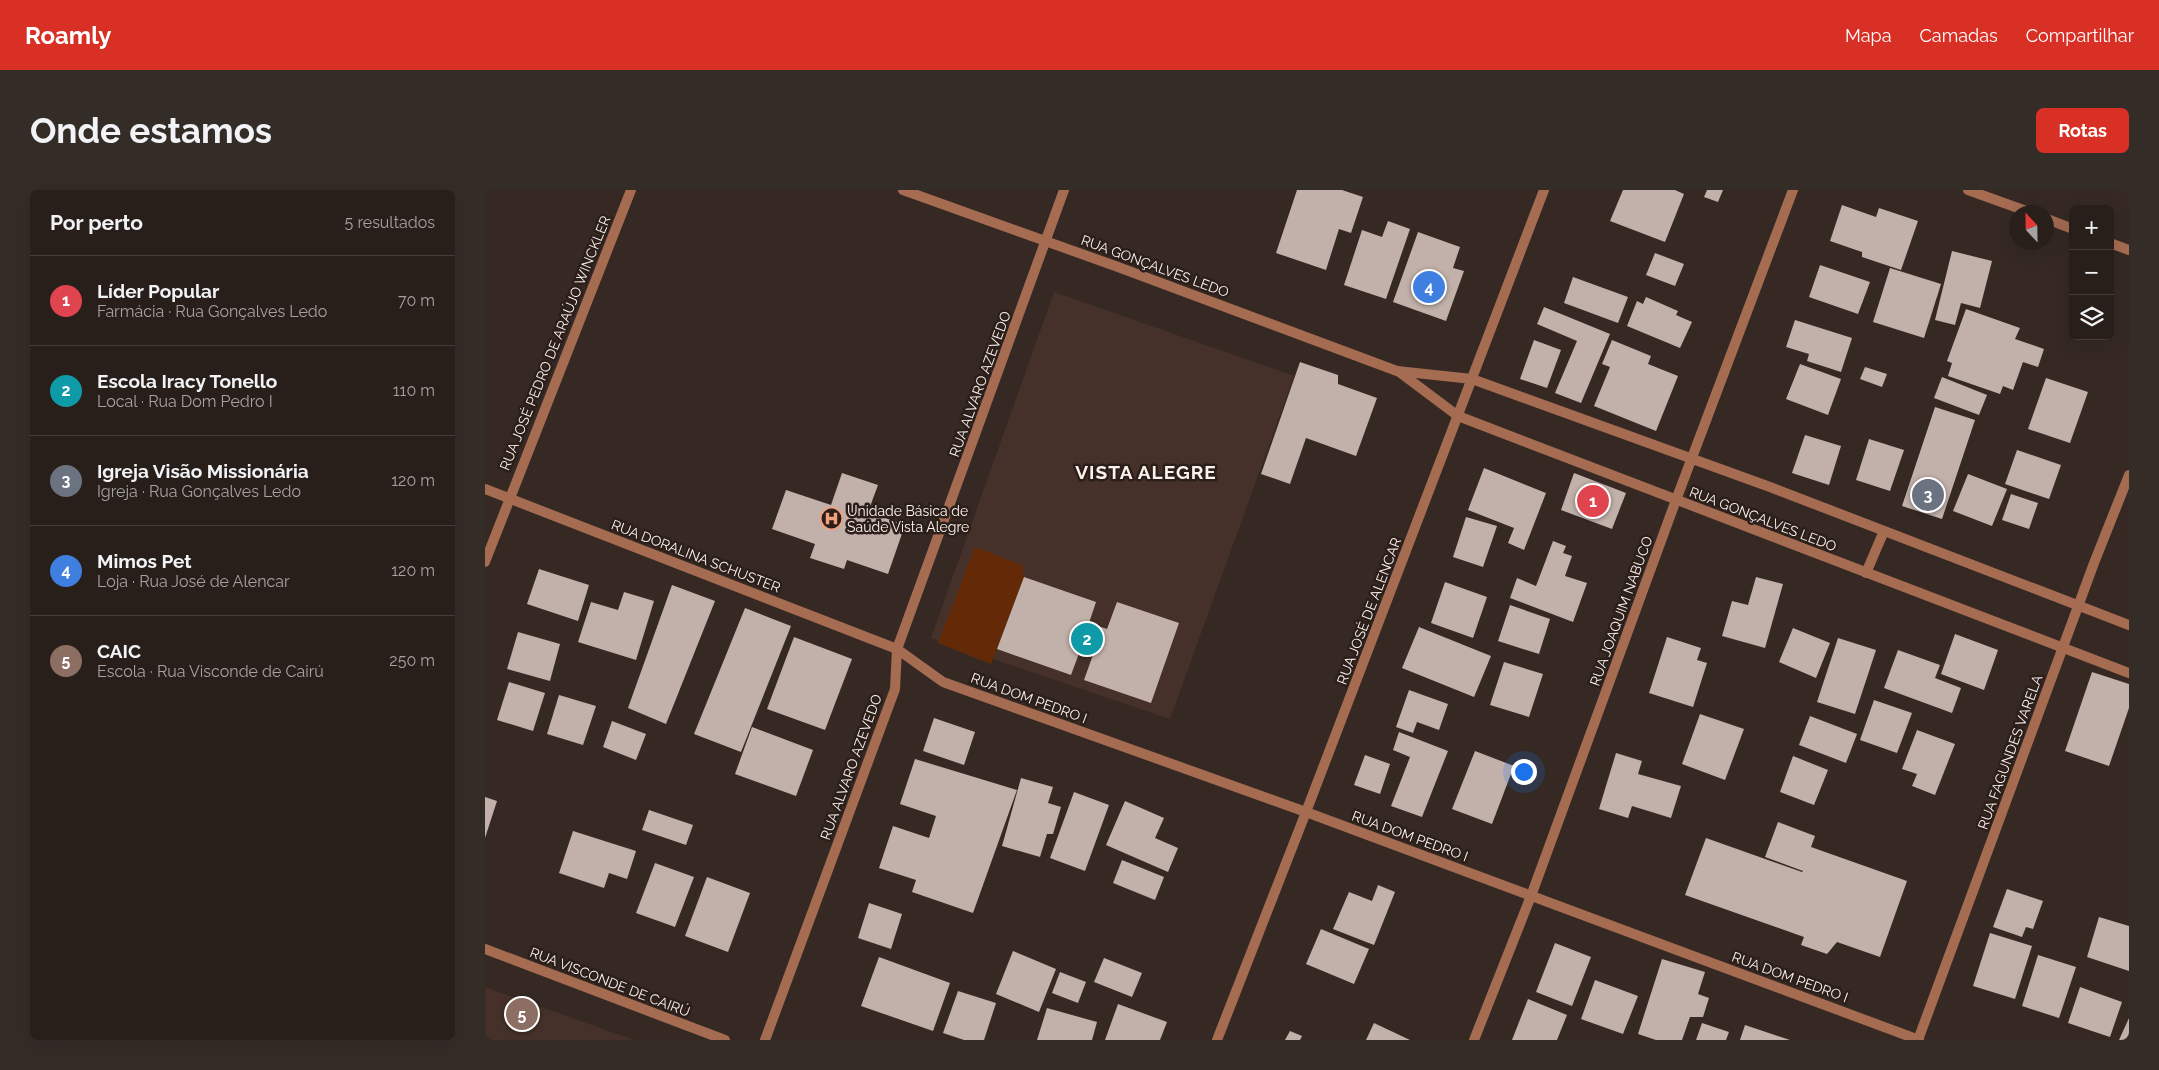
<!DOCTYPE html>
<html lang="pt">
<head>
<meta charset="utf-8">
<style>
	body { margin:0; font-family:Raleway,sans-serif; background:#342c27; color:#f1f3f6 }
	.controls { position:absolute; right:15px; top:15px; display:grid; overflow:hidden; border-radius:8px; box-shadow:0 5px 20px #0002 }
	.controls button { width:45px; height:45px; display:grid; place-items:center; padding:0; border:0; border-bottom:1px solid #443d39; background:#281f1a; color:#f1f3f6; font:25px sans-serif }
	.compass { position:absolute; left:1524px; top:15px; width:45px; height:45px; border-radius:50%; background:#281f1a; box-shadow:0 5px 20px #0002; rotate:338deg }
	.you { position:absolute; left:1038px; top:581px; width:18px; height:18px; margin:-12px; border:4px solid #fff; border-radius:50%; background:#1a73e8; box-shadow:0 0 0 8px #1a73e833 }
	.badge { display:grid; place-items:center; width:32px; height:32px; border-radius:50%; background:#d93025; color:#fff; font-size:16px; font-weight:700 }
	.pin { position:absolute; translate:-50% -50%; border:2px solid #fff; box-shadow:0 1px 5px #0006 }
	.list { margin:0; padding:0; list-style:none }
	h2 { display:flex; justify-content:space-between; align-items:center; height:65px; margin:0; padding:0 20px; font-size:21px }
	h2 small { font-size:16px; font-weight:400; color:#a5a2a2 }
	.list li { display:grid; grid-template-columns:32px 1fr auto; gap:15px; align-items:center; box-sizing:border-box; height:90px; padding:0 20px; border-top:1px solid #443d39 }
	.list b { display:block; font-size:19px; white-space:nowrap }
	.list p { margin:0; font-size:16px; white-space:nowrap; color:#a5a2a2 }
	.list em { font-size:16px; font-style:normal; color:#a5a2a2 }
	.icon { flex:none; width:28px; height:28px; fill:none; stroke:currentColor; stroke-width:2; stroke-linecap:round; stroke-linejoin:round }
	.map { position:relative; flex:none; width:1644px; height:850px; overflow:hidden; border-radius:8px }
	header { display:flex; align-items:center; gap:30px; box-sizing:border-box; height:70px; padding:0 25px; background:#d93025; color:#fff }
	header strong { font-size:24px }
	nav { display:flex; gap:28px; margin-inline-start:auto; font-size:18px }
	.intro { display:flex; align-items:center; justify-content:space-between; box-sizing:border-box; height:120px; padding:0 30px }
	h1 { margin:0; font-size:35px }
	.button { padding:12px 22px; border-radius:8px; background:#d93025; color:#fff; font-size:18px; font-weight:700 }
	main { display:flex; gap:30px; padding:0 30px }
	aside { flex:1; background:#281f1a; border-radius:8px; box-shadow:0 5px 20px #0002 }
	.map>svg:first-child { display:block }
	.built { fill:#453129 }
	.green { fill:#642907 }
	.building { fill:#c2b1aa }
	.lines { fill:none; stroke-linecap:round; stroke-linejoin:round }
	.minor { stroke:#a56c52; stroke-width:10 }
	.tertiary { stroke:#a56c52; stroke-width:10 }
	.labels { text-anchor:middle; dominant-baseline:central; stroke-width:5; stroke-linejoin:round; paint-order:stroke }
	.street-label { font-size:14px; fill:#fbf2ee; stroke:#2c1f1a }
	.poi-label { font-size:14px; fill:#fbf2ee; stroke:#2c1f1a; text-anchor:start }
	.district-label { font-size:19px; font-weight:bold; letter-spacing:1px; fill:#fbf2ee; stroke:#2c1f1a }
</style>
</head>
<body>
<header>
<strong>Roamly</strong>
<nav><a>Mapa</a><a>Camadas</a><a>Compartilhar</a></nav>
</header>
<div class="intro"><h1>Onde estamos</h1><a class="button">Rotas</a></div>
<main>
<aside>
<h2>Por perto<small>5 resultados</small></h2>
<ul class="list">
<li><span class="badge" style="background:#e0444e">1</span><div><b>Líder Popular</b><p>Farmácia · Rua Gonçalves Ledo</p></div><em>70 m</em></li>
<li><span class="badge" style="background:#0f9aa8">2</span><div><b>Escola Iracy Tonello</b><p>Local · Rua Dom Pedro I</p></div><em>110 m</em></li>
<li><span class="badge" style="background:#6b7280">3</span><div><b>Igreja Visão Missionária</b><p>Igreja · Rua Gonçalves Ledo</p></div><em>120 m</em></li>
<li><span class="badge" style="background:#3f7fe0">4</span><div><b>Mimos Pet</b><p>Loja · Rua José de Alencar</p></div><em>120 m</em></li>
<li><span class="badge" style="background:#8d6e63">5</span><div><b>CAIC</b><p>Escola · Rua Visconde de Cairú</p></div><em>250 m</em></li>
</ul>
</aside>
<div class="map">
<svg width="1644" height="850" viewBox="0 0 1644 850">
	<rect width="100%" height="100%" fill="#362923"/>
	<g class="built">
		<path d="M 569,102 L 809,186 L 685,529 L 446,448 Z"/>
		<path d="M 0,797 L 149,850 L 0,850 Z"/>
	</g>
	<path class="green" d="M 490,357 L 537,375 L 539,387 L 506,474 L 453,453 Z"/>
	<g class="building">
		<path d="M 812,0 L 857,0 L 878,7 L 866,43 L 854,39 L 841,80 L 791,63 Z"/>
		<path d="M 1138,0 L 1190,0 L 1199,4 L 1180,52 L 1125,31 Z"/>
		<path d="M 1222,0 L 1238,0 L 1233,12 L 1219,7 Z"/>
		<path d="M 1357,15 L 1391,27 L 1394,18 L 1433,31 L 1416,80 L 1377,67 L 1377,62 L 1345,51 Z"/>
		<path d="M 903,31 L 925,39 L 901,109 L 859,95 L 877,40 L 897,47 Z"/>
		<path d="M 933,42 L 975,57 L 968,78 L 979,81 L 961,131 L 908,112 Z"/>
		<path d="M 1467,61 L 1507,71 L 1495,118 L 1476,113 L 1470,135 L 1450,130 Z"/>
		<path d="M 1170,63 L 1199,74 L 1190,96 L 1161,85 Z"/>
		<path d="M 1335,75 L 1385,92 L 1373,124 L 1324,107 Z"/>
		<path d="M 1405,78 L 1456,94 L 1439,148 L 1388,132 Z"/>
		<path d="M 1088,87 L 1143,107 L 1133,133 L 1079,113 Z"/>
		<path d="M 1161,107 L 1193,121 L 1191,125 L 1207,132 L 1195,158 L 1142,136 L 1152,111 L 1158,114 Z"/>
		<path d="M 1059,117 L 1125,144 L 1096,213 L 1070,203 L 1092,151 L 1052,134 Z"/>
		<path d="M 1481,119 L 1535,138 L 1530,149 L 1559,159 L 1553,177 L 1538,172 L 1528,200 L 1518,196 L 1515,204 L 1463,186 L 1467,173 L 1462,171 Z"/>
		<path d="M 1310,130 L 1367,148 L 1356,182 L 1322,171 L 1324,164 L 1301,157 Z"/>
		<path d="M 1049,150 L 1076,160 L 1062,198 L 1035,189 Z"/>
		<path d="M 1127,150 L 1166,166 L 1163,174 L 1193,186 L 1171,241 L 1109,216 L 1125,177 L 1117,174 Z"/>
		<path d="M 815,172 L 853,185 L 853,194 L 892,208 L 871,266 L 821,248 L 805,294 L 776,284 Z"/>
		<path d="M 1315,174 L 1356,189 L 1343,225 L 1301,209 Z"/>
		<path d="M 1380,177 L 1402,184 L 1397,197 L 1375,189 Z"/>
		<path d="M 1457,187 L 1502,205 L 1494,225 L 1449,208 Z"/>
		<path d="M 1561,188 L 1603,202 L 1585,253 L 1543,239 Z"/>
		<path d="M 1450,217 L 1490,230 L 1457,329 L 1417,316 Z"/>
		<path d="M 1320,245 L 1356,256 L 1344,295 L 1307,283 Z"/>
		<path d="M 1384,249 L 1419,260 L 1405,301 L 1371,290 Z"/>
		<path d="M 1532,260 L 1576,275 L 1564,309 L 1520,294 Z"/>
		<path d="M 999,278 L 1061,303 L 1039,360 L 1023,353 L 1029,338 L 983,320 Z"/>
		<path d="M 357,283 L 393,295 L 383,322 L 420,335 L 403,384 L 362,370 L 359,379 L 325,368 L 330,354 L 287,339 L 301,300 L 346,315 Z"/>
		<path d="M 1089,283 L 1141,303 L 1127,339 L 1076,320 Z"/>
		<path d="M 1483,284 L 1522,299 L 1507,336 L 1468,321 Z"/>
		<path d="M 1526,304 L 1553,313 L 1544,339 L 1517,330 Z"/>
		<path d="M 981,327 L 1012,336 L 998,377 L 968,367 Z"/>
		<path d="M 1068,351 L 1081,356 L 1078,363 L 1087,366 L 1080,386 L 1102,393 L 1088,432 L 1025,408 L 1032,388 L 1051,396 Z"/>
		<path d="M 54,379 L 104,395 L 93,431 L 42,414 Z"/>
		<path d="M 539,387 L 611,412 L 604,433 L 622,439 L 632,412 L 694,433 L 666,513 L 599,490 L 609,462 L 596,458 L 586,485 L 512,459 Z"/>
		<path d="M 1271,387 L 1298,394 L 1280,458 L 1237,446 L 1247,411 L 1263,415 Z"/>
		<path d="M 960,392 L 1002,407 L 988,448 L 946,433 Z"/>
		<path d="M 187,395 L 230,411 L 181,534 L 143,518 Z"/>
		<path d="M 139,402 L 169,411 L 151,470 L 93,452 L 106,412 L 133,420 Z"/>
		<path d="M 1025,415 L 1065,429 L 1054,464 L 1013,451 Z"/>
		<path d="M 260,418 L 306,436 L 256,562 L 209,544 Z"/>
		<path d="M 934,437 L 1006,466 L 989,507 L 917,478 Z"/>
		<path d="M 1308,438 L 1345,453 L 1331,488 L 1294,472 Z"/>
		<path d="M 33,442 L 75,454 L 65,491 L 22,479 Z"/>
		<path d="M 1470,444 L 1513,460 L 1499,500 L 1456,484 Z"/>
		<path d="M 309,447 L 367,469 L 340,540 L 282,519 Z"/>
		<path d="M 1182,447 L 1216,458 L 1212,470 L 1222,473 L 1208,517 L 1164,503 Z"/>
		<path d="M 1353,448 L 1391,460 L 1370,524 L 1332,512 Z"/>
		<path d="M 1413,460 L 1455,475 L 1450,488 L 1476,498 L 1467,523 L 1399,498 Z"/>
		<path d="M 1019,472 L 1058,484 L 1044,527 L 1005,515 Z"/>
		<path d="M 1607,482 L 1644,494 L 1644,518 L 1624,576 L 1580,561 Z"/>
		<path d="M 24,492 L 60,503 L 48,541 L 12,530 Z"/>
		<path d="M 924,500 L 963,514 L 954,540 L 932,532 L 928,543 L 911,537 Z"/>
		<path d="M 74,505 L 111,516 L 98,555 L 62,544 Z"/>
		<path d="M 1389,510 L 1427,523 L 1412,563 L 1375,550 Z"/>
		<path d="M 1215,524 L 1259,539 L 1240,590 L 1197,574 Z"/>
		<path d="M 1325,526 L 1372,544 L 1361,573 L 1314,555 Z"/>
		<path d="M 449,528 L 490,542 L 479,575 L 438,561 Z"/>
		<path d="M 127,531 L 161,544 L 151,570 L 118,557 Z"/>
		<path d="M 267,537 L 328,560 L 311,606 L 250,584 Z"/>
		<path d="M 1432,540 L 1470,554 L 1450,605 L 1427,596 L 1432,584 L 1417,579 Z"/>
		<path d="M 914,542 L 963,561 L 937,627 L 906,616 L 925,567 L 908,560 Z"/>
		<path d="M 990,561 L 1029,576 L 1007,634 L 967,619 Z"/>
		<path d="M 1131,563 L 1157,571 L 1153,584 L 1196,596 L 1186,628 L 1147,616 L 1143,628 L 1114,619 Z"/>
		<path d="M 880,565 L 905,574 L 895,604 L 869,595 Z"/>
		<path d="M 1308,566 L 1343,580 L 1329,615 L 1295,602 Z"/>
		<path d="M 430,569 L 532,600 L 488,723 L 427,702 L 431,690 L 394,678 L 408,636 L 444,648 L 451,626 L 415,614 Z"/>
		<path d="M 536,588 L 568,597 L 563,613 L 576,617 L 568,644 L 562,644 L 555,667 L 517,656 Z"/>
		<path d="M 589,602 L 624,615 L 600,681 L 565,668 Z"/>
		<path d="M 0,607 L 12,611 L 0,648 Z"/>
		<path d="M 640,611 L 679,628 L 670,648 L 693,658 L 683,682 L 621,655 Z"/>
		<path d="M 164,620 L 208,635 L 201,655 L 157,640 Z"/>
		<path d="M 1293,632 L 1330,646 L 1326,657 L 1422,691 L 1395,767 L 1352,752 L 1342,764 L 1316,755 L 1319,747 L 1200,705 L 1221,648 L 1317,682 L 1318,681 L 1280,667 Z"/>
		<path d="M 88,641 L 151,661 L 142,689 L 124,683 L 119,698 L 74,683 Z"/>
		<path d="M 637,670 L 679,687 L 670,710 L 628,693 Z"/>
		<path d="M 170,673 L 209,687 L 190,737 L 151,723 Z"/>
		<path d="M 222,687 L 265,703 L 243,762 L 200,746 Z"/>
		<path d="M 893,695 L 910,702 L 889,755 L 848,739 L 864,702 L 887,711 Z"/>
		<path d="M 1522,699 L 1558,711 L 1548,739 L 1541,737 L 1537,747 L 1508,737 Z"/>
		<path d="M 384,713 L 417,724 L 406,759 L 373,748 Z"/>
		<path d="M 1614,727 L 1644,736 L 1644,781 L 1602,767 Z"/>
		<path d="M 836,739 L 884,759 L 869,794 L 821,774 Z"/>
		<path d="M 1505,743 L 1547,756 L 1530,809 L 1488,796 Z"/>
		<path d="M 1070,753 L 1106,767 L 1087,816 L 1051,802 Z"/>
		<path d="M 528,761 L 571,779 L 554,822 L 511,804 Z"/>
		<path d="M 1553,765 L 1591,777 L 1574,828 L 1537,816 Z"/>
		<path d="M 394,767 L 465,793 L 448,841 L 376,816 Z"/>
		<path d="M 619,768 L 657,783 L 647,807 L 609,792 Z"/>
		<path d="M 1177,769 L 1220,782 L 1213,804 L 1224,808 L 1218,827 L 1205,827 L 1197,850 L 1171,850 L 1153,844 Z"/>
		<path d="M 575,782 L 601,792 L 593,813 L 567,803 Z"/>
		<path d="M 1110,790 L 1153,806 L 1138,844 L 1096,829 Z"/>
		<path d="M 1595,797 L 1637,812 L 1625,847 L 1583,833 Z"/>
		<path d="M 473,801 L 511,813 L 499,850 L 479,850 L 458,843 Z"/>
		<path d="M 1043,809 L 1082,825 L 1072,850 L 1027,850 Z"/>
		<path d="M 633,814 L 682,832 L 675,850 L 620,850 Z"/>
		<path d="M 562,818 L 612,832 L 607,850 L 552,850 Z"/>
		<path d="M 1644,828 L 1644,850 L 1634,850 Z"/>
		<path d="M 889,833 L 925,850 L 881,850 Z"/>
		<path d="M 1217,833 L 1244,842 L 1241,850 L 1211,850 Z"/>
		<path d="M 1260,835 L 1305,850 L 1255,850 Z"/>
		<path d="M 805,841 L 817,846 L 815,850 L 800,850 Z"/>
	</g>
	<g class="lines">
		<g class="minor">
			<path d="M 1483,0 L 1544,22"/>
			<path d="M 1562,29 L 1588,39"/>
			<path d="M 1625,53 L 1644,60"/>
			<path d="M 0,299 L 412,459 L 458,492 L 821,622 L 1434,850"/>
			<path d="M 0,372 L 146,0"/>
			<path d="M 280,850 L 410,499 L 412,459 L 579,0"/>
			<path d="M 989,850 L 1046,706 L 1191,310 L 1308,0"/>
			<path d="M 1433,850 L 1609,373 L 1644,285"/>
		</g>
		<g class="tertiary">
			<path d="M 418,0 L 633,77 L 912,181 L 987,189 L 1285,297 L 1644,435"/>
			<path d="M 913,181 L 973,226 L 1644,483"/>
			<path d="M 1381,383 L 1399,341"/>
			<path d="M 0,759 L 240,850"/>
			<path d="M 732,850 L 821,622 L 1059,0"/>
		</g>
	</g>
	<defs>
		<symbol id="hospital-ring" viewBox="-11 -11 22 22"><circle r="9.5" fill="#2c1f1a" stroke="#f1a17d" stroke-width="1.5"/><path d="M-5-5h3v3.5h4V-5h3V5h-3V1.5h-4V5h-3Z" fill="#f1a17d"/></symbol>
	</defs>
	<g fill-rule="evenodd">
		<use href="#hospital-ring" x="334" y="316" width="25" height="25"/>
	</g>
	<g class="labels">
		<g class="street-label">
			<text transform="translate(670 76) rotate(20)">RUA GONÇALVES LEDO</text>
			<text transform="translate(70 153) rotate(-68)">RUA JOSÉ PEDRO DE ARAÚJO WINCKLER</text>
			<text transform="translate(495 194) rotate(-70)">RUA ALVARO AZEVEDO</text>
			<text transform="translate(1278 329) rotate(21)">RUA GONÇALVES LEDO</text>
			<text transform="translate(211 366) rotate(21)">RUA DORALINA SCHUSTER</text>
			<text transform="translate(884 421) rotate(-69)">RUA JOSÉ DE ALENCAR</text>
			<text transform="translate(1136 421) rotate(-70)">RUA JOAQUIM NABUCO</text>
			<text transform="translate(544 508) rotate(20)">RUA DOM PEDRO I</text>
			<text transform="translate(1525 562) rotate(-70)">RUA FAGUNDES VARELA</text>
			<text transform="translate(366 577) rotate(-70)">RUA ALVARO AZEVEDO</text>
			<text transform="translate(925 646) rotate(20)">RUA DOM PEDRO I</text>
			<text transform="translate(1305 787) rotate(20)">RUA DOM PEDRO I</text>
			<text transform="translate(125 792) rotate(21)">RUA VISCONDE DE CAIRÚ</text>
		</g>
		<g class="poi-label">
			<text x="362" y="321">Unidade Básica de<tspan x="362" dy="16">Saúde Vista Alegre</tspan></text>
		</g>
		<g class="district-label">
			<text x="661" y="282">VISTA ALEGRE</text>
		</g>
	</g>
</svg>
<div class="controls">
<button>+</button>
<button>−</button>
<button><svg class="icon" aria-label="layers" viewBox="0 0 24 24"><path d="M12 4l9 5-9 5-9-5zM3 14l9 5 9-5"/></svg></button>
</div>
<svg class="compass" viewBox="-18 -18 36 36"><path d="M0-13l5 13h-10z" fill="#e53935"/><path d="M0 13l5-13h-10z" fill="#a5a2a2"/></svg>
<div class="you"></div>
<div class="pin badge" style="left:1108px;top:311px;background:#e0444e">1</div>
<div class="pin badge" style="left:602px;top:449px;background:#0f9aa8">2</div>
<div class="pin badge" style="left:1443px;top:305px;background:#6b7280">3</div>
<div class="pin badge" style="left:944px;top:97px;background:#3f7fe0">4</div>
<div class="pin badge" style="left:37px;top:824px;background:#8d6e63">5</div>
</div>
</main>
</body>
</html>
